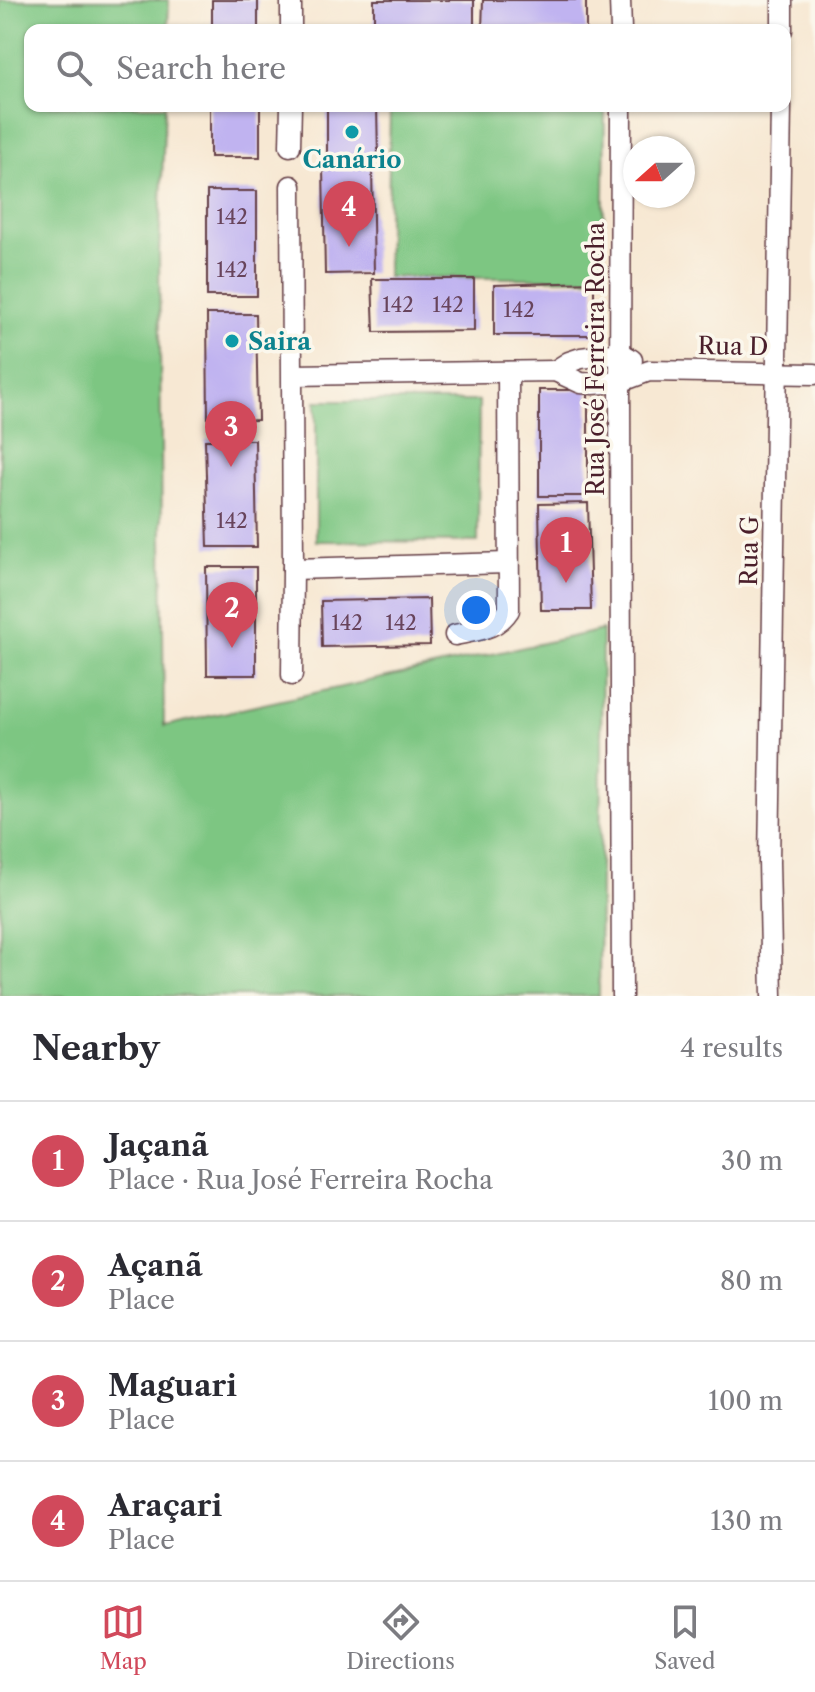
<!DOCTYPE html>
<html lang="en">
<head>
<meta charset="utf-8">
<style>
	body { margin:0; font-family:"Libre Caslon Text",serif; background:#f7f7f7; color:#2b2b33 }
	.compass { position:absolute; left:623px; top:136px; width:72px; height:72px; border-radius:50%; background:#fff; box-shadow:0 2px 6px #0004; rotate:249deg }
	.you { position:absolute; left:476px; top:610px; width:28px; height:28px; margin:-20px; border:6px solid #fff; border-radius:50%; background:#1a73e8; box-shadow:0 0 0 12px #1a73e833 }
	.badge { display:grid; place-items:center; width:52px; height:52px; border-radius:50%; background:#d1495b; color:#fff; font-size:26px; font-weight:700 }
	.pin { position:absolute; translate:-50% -66px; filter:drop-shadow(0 2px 4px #0008) }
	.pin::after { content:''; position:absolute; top:42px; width:28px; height:24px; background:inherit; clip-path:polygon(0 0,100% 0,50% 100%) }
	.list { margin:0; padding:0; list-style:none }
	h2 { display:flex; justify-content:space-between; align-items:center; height:104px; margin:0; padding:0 32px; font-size:34px }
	h2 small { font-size:26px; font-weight:400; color:#7c7c81 }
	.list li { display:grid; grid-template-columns:52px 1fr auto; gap:24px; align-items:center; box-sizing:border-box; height:120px; padding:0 32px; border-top:2px solid #e1e1e2 }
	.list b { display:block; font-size:30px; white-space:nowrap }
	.list p { margin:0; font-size:26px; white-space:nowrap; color:#7c7c81 }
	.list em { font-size:26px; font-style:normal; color:#7c7c81 }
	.icon { flex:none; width:44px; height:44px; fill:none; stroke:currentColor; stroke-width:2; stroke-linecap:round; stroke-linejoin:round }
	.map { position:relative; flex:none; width:815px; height:996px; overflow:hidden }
	.search { position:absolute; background:#fff; box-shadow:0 2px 6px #0004; left:24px; right:24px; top:24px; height:88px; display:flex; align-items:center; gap:20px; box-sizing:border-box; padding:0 28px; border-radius:16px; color:#7c7c81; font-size:30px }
	.sheet { height:584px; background:#fff }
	nav { display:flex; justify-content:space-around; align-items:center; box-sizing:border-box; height:112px; border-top:2px solid #e1e1e2; background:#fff; font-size:22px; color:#7c7c81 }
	nav a { display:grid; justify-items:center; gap:4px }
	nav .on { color:#d1495b }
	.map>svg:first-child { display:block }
	.green { fill:#7dc682; stroke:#647256; stroke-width:2 }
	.building { fill:#c0b3f0 }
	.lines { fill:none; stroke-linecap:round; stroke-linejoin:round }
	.minor-casing { stroke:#643d44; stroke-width:23 }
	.minor { stroke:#fff; stroke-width:20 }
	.culture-dot { fill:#0f9aa8; stroke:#fbf7ec; stroke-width:3 }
	.labels { text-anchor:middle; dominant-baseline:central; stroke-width:7; stroke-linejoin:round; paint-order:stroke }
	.number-label { font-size:20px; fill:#68445c }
	.culture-label { font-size:24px; font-weight:bold; fill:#0d838f; stroke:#fbf7ec }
	.street-label { font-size:24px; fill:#4a1f2b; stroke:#fbf7ec }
</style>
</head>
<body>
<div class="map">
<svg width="815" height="996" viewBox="0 0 815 996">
	<rect width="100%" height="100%" fill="#fbf7ec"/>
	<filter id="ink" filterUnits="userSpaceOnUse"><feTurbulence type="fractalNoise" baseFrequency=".0125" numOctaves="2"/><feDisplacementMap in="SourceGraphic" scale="16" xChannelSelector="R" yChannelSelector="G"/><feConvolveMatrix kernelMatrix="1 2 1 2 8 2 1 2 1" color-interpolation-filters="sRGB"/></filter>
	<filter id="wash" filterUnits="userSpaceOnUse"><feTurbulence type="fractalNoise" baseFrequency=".006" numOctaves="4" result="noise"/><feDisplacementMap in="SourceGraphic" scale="32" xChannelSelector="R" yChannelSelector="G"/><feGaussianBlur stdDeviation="1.8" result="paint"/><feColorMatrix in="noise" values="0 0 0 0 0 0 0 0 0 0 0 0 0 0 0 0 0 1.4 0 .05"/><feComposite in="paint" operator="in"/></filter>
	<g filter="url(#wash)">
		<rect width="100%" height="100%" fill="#f7e8d3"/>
		<g class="green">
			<path d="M 0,0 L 169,0 L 168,30 L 30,30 L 30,106 L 165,106 L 159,253 L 164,726 L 602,630 L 599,996 L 0,996 Z"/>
			<path d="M 390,106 L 605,106 L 603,279 L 387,277 Z"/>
			<path d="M 316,401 L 479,401 L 478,542 L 316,541 Z"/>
		</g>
		<g id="blocks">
			<g class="building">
				<rect x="212" y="0" width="46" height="30"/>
				<rect x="374" y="0" width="100" height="30"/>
				<path d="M 483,0 L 586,0 L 586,30 L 482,30 Z"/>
				<rect x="210" y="106" width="50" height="51"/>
				<path d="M 327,106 L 377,106 L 378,159 L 327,159 Z"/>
				<path d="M 323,167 L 372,167 L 374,273 L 325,274 Z"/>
				<rect x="207" y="191" width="50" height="105"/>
				<path d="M 372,279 L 474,279 L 474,331 L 374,332 Z"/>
				<path d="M 594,282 L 594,335 L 494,335 L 494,285 Z"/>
				<path d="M 207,314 L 256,314 L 258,420 L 208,421 Z"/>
				<rect x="539" y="390" width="49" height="106"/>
				<path d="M 205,440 L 255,440 L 257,547 L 208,547 Z"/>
				<path d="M 588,503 L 591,610 L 541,610 L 539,504 Z"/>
				<path d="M 206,567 L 256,567 L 256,675 L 207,675 Z"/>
				<path d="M 429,599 L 430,645 L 322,647 L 321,601 Z"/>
			</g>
		</g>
	</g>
	<g filter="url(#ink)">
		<use href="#blocks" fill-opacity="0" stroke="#643d44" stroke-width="2"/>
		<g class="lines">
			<defs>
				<g id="minor">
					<path d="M 620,0 L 621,30"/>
					<path d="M 291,30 L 291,0"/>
					<path d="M 782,30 L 782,0"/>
					<path d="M 621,106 L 620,382 L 622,996"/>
					<path d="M 290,146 L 291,106"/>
					<path d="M 291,186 L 293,569"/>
					<path d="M 555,371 L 569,362 L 581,358 L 621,353 L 632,360"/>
					<path d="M 293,375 L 555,371 L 581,383 L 593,384 L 620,382 L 649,371 L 815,374"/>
					<path d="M 455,635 C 477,630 496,630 509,610 L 508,372"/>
					<path d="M 292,675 L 293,569 L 508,563"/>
					<path d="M 772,996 L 769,862 L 781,106"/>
				</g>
			</defs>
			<use href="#minor" class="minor-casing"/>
			<use href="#minor" class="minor"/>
		</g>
	</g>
	<g class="culture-dot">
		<circle cx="352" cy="132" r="8"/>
		<circle cx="232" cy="341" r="8"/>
	</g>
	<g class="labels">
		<g class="number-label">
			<text x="232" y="217">142</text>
			<text x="232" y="270">142</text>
			<text x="398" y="305">142</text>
			<text x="448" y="305">142</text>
			<text x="519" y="310">142</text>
			<text x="232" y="521">142</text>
			<text x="347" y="623">142</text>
			<text x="401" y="623">142</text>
		</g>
		<g class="culture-label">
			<text x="352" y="159">Canário</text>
			<text x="248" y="341" text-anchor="start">Saira</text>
		</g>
		<g class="street-label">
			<text transform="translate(733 346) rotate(1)">Rua D</text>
			<text transform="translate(595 359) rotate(-90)">Rua José Ferreira Rocha</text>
			<text transform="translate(749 551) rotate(-89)">Rua G</text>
		</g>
	</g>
</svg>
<svg class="compass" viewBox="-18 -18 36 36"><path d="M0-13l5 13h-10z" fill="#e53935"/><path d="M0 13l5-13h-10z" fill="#7c7c81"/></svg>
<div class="you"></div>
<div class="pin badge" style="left:566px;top:583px">1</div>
<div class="pin badge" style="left:232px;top:648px">2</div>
<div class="pin badge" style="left:231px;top:467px">3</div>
<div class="pin badge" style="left:349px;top:247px">4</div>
<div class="search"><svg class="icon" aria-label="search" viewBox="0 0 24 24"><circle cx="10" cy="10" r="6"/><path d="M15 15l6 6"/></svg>Search here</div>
</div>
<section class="sheet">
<h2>Nearby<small>4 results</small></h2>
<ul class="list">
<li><span class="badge">1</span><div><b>Jaçanã</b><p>Place · Rua José Ferreira Rocha</p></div><em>30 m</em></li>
<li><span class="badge">2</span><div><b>Açanã</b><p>Place</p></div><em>80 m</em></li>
<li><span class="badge">3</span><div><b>Maguari</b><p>Place</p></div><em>100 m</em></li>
<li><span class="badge">4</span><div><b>Araçari</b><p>Place</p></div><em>130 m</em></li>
</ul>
</section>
<nav>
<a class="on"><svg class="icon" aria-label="map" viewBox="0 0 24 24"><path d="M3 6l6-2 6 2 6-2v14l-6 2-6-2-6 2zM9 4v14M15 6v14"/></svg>Map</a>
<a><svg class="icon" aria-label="directions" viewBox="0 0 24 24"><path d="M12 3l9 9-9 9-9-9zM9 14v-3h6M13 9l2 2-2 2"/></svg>Directions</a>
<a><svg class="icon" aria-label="saved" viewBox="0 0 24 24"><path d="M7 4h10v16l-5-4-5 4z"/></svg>Saved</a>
</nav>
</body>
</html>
